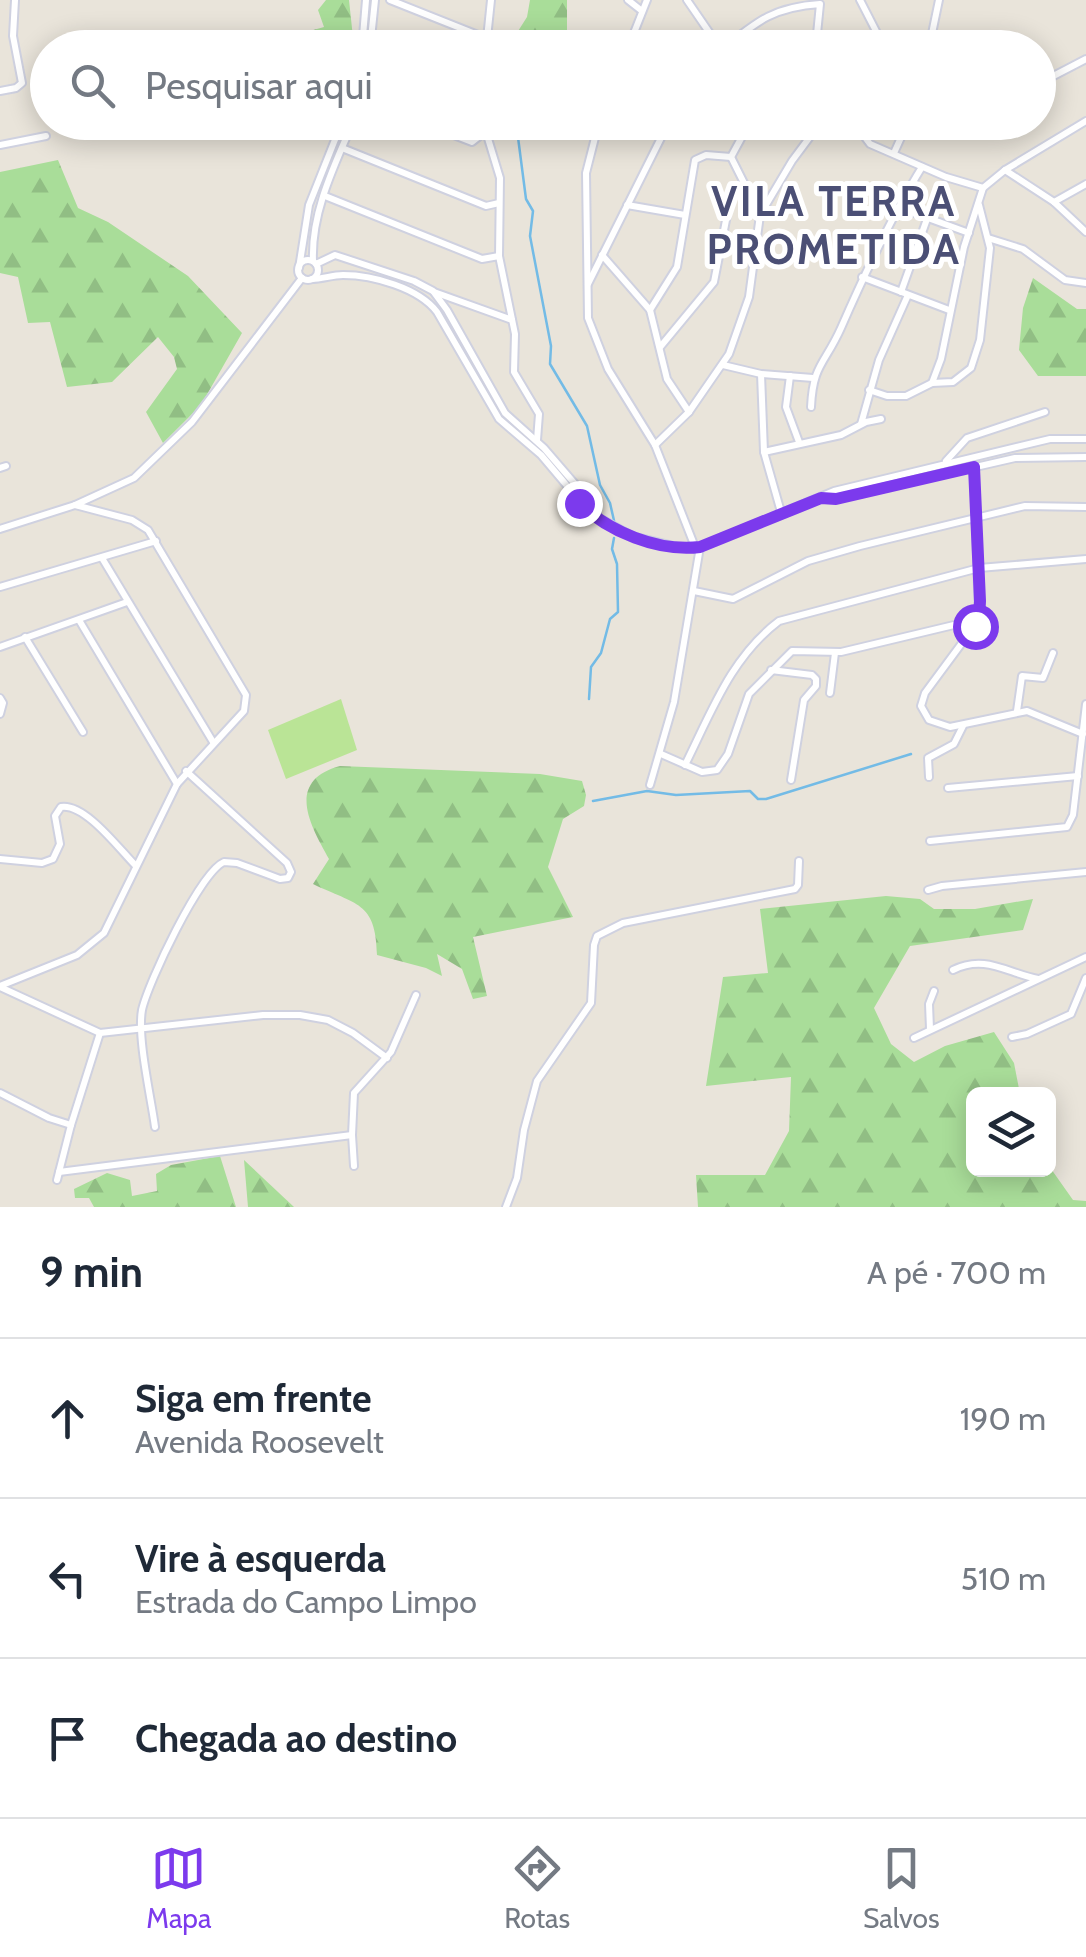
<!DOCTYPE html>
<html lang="pt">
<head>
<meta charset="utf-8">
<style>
	body { margin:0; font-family:Cabin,sans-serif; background:#f6f6f7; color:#1f2937 }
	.controls { position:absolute; right:30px; bottom:30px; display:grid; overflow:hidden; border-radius:15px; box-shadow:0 5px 25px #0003 }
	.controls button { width:90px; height:90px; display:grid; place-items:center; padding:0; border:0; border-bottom:2px solid #e0e1e3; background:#fff; color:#1f2937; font:50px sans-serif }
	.stop { position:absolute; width:30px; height:30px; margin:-22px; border:8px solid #7c3aed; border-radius:50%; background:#fff }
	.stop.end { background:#7c3aed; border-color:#fff; box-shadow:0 2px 10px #0008 }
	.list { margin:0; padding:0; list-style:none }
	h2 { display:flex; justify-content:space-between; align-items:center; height:130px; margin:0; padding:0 40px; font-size:42px }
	h2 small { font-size:32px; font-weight:400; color:#747a83 }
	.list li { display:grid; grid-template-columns:65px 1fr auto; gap:30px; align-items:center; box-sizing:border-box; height:160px; padding:0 40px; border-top:2px solid #e0e1e3 }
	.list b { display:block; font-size:38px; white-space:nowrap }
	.list p { margin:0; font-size:32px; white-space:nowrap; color:#747a83 }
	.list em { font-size:32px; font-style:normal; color:#747a83 }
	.icon { flex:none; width:55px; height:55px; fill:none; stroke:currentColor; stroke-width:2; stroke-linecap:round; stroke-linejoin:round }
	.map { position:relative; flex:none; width:1086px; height:1207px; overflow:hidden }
	.search { position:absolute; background:#fff; box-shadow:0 5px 25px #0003; left:30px; right:30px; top:30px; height:110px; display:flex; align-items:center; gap:25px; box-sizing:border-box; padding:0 35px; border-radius:55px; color:#747a83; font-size:38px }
	.sheet { height:610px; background:#fff }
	nav { display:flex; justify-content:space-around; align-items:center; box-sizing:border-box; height:140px; border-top:2px solid #e0e1e3; background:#fff; font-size:28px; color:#747a83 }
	nav a { display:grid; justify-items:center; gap:5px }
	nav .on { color:#7c3aed }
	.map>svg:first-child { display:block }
	.forest { fill:url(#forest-firs) }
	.pitch { fill:#bae496 }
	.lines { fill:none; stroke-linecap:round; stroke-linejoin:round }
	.stream { stroke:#73bbe6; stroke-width:2.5 }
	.minor-casing { stroke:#cfd1e0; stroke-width:10 }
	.minor { stroke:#fff; stroke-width:6 }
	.route { stroke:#7c3aed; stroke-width:12 }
	.labels { text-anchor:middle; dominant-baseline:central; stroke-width:10; stroke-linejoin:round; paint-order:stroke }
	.district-label { font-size:42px; font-weight:bold; letter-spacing:2.5px; fill:#4b4f75; stroke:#fff }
</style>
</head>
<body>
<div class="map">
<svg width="1086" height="1207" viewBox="0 0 1086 1207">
	<defs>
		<pattern id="forest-firs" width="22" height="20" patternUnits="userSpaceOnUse" patternTransform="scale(2.5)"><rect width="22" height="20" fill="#a9dd99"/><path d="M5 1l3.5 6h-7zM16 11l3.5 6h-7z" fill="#91be84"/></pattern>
	</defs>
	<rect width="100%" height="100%" fill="#e9e4da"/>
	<g class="forest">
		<path d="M 326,0 L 349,0 L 354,47 L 300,47 L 299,34 L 324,27 L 318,10 Z"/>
		<path d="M 530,0 L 567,0 L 567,32 L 562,47 L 508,47 L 527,17 Z"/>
		<path d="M 58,160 L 78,208 L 108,222 L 188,276 L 242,333 L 201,405 L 163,443 L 146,412 L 177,369 L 174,357 L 158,337 L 112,382 L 67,387 L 50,322 L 28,323 L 18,277 L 0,273 L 0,172 Z"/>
		<path d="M 1033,278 L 1077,309 L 1086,309 L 1086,376 L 1038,376 L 1019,350 L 1023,308 Z"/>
		<path d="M 340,766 L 540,774 L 582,781 L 586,795 L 584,806 L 563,819 L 548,867 L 573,917 L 473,937 L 487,996 L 473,999 L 462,969 L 437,954 L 442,976 L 426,968 L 377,955 C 376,901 356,905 313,884 L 329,859 C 310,825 285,781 340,766 Z"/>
		<path d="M 886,896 L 920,899 L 934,909 L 975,909 L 1033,899 L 1023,930 L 910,946 L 874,1008 L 891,1044 L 914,1062 L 945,1046 L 994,1032 L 1014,1063 L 1020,1094 L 974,1094 L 974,1170 L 1048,1170 L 1049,1166 L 1073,1200 L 1086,1201 L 1086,1207 L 698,1207 L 696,1175 L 765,1175 L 789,1131 L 791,1077 L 706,1086 L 723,977 L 768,973 L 760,909 Z"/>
		<path d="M 220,1156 L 236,1207 L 94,1207 L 89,1198 L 75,1198 L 74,1189 L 107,1173 L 130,1180 L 132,1196 L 157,1191 L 156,1174 L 171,1165 Z"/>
		<path d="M 244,1160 L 294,1207 L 248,1207 Z"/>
	</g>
	<path class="pitch" d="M 341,699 L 357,750 L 286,779 L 268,730 Z"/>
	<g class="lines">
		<g class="stream">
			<path d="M 516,122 L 526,199 L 533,211 L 530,236 L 551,346 L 550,364 L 587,426 L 600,485 L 610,503 L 615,525"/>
			<path d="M 589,699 L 591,667 L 601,653 L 610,619 L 618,612 L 617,564 L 612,549 L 614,538"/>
			<path d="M 593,801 L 647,791 L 676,795 L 750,791 L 758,799 L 766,799 L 911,754"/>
		</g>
		<defs>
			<g id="minor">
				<path d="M 390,0 L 488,39"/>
				<path d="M 628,0 L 642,11"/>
				<path d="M 687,0 L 720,48"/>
				<path d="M 860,0 L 878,35 L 875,48"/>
				<path d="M 362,48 L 366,0"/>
				<path d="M 370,48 L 375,0"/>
				<path d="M 486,48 L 491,0"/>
				<path d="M 628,48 L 647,0"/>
				<path d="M 724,48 C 758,20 775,7 820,4 L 817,34 L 809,48"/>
				<path d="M 929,48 L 939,0"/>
				<path d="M 1038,84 L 1086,59"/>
				<path d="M 0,91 L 16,88 L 22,83 L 13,36 L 15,0"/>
				<path d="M 420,122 L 472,142 L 486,131"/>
				<path d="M 483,122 L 500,178 L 499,256 L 515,334 L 514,372 L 539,414 L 537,440"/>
				<path d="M 599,122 L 586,173 L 588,318 L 608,369 L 655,445 L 695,547"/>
				<path d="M 806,122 L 814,129"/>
				<path d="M 866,122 L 864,136 L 870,144 L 946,177 L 983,188"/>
				<path d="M 0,145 L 46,136"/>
				<path d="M 342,148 L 486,206 L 499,203"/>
				<path d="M 894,153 L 908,122"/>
				<path d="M 731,157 L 760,215"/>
				<path d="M 731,157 L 750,122"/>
				<path d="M 1005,170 L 1054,202 L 1086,232"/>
				<path d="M 325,196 L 482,259 L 499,256"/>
				<path d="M 1054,202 L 1086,184"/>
				<path d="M 627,205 L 685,215"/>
				<path d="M 898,207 L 969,233"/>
				<path d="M 988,238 L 1023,249 L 1065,280 L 1086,283"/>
				<path d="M 602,255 L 650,310 L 667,379 L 689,412"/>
				<circle cx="308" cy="270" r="10"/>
				<path d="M 313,261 C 311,213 334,166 353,122"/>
				<path d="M 316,264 L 335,255 L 414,281 L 433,291 L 447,310 L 505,413 L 544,448 L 594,506 L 598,516"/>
				<path d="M 299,268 L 309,205 L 342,122"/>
				<path d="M 862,277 L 949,310"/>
				<path d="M 312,279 C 322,279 332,275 343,275 C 373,275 419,288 437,312 L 499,419 L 541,455 L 590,513 L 632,536 L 678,547 L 700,547 L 834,491 L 1050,439 L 1086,439"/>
				<path d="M 588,284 L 669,122"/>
				<path d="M 434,292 L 512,320"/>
				<path d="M 901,292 L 927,219"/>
				<path d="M 650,310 L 677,267 L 695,160 L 706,155 L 731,157"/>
				<path d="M 661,346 L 714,282 L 727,215"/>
				<path d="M 723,365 L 761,374 L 813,378"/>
				<path d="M 761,374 L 764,452 L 781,512"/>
				<path d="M 790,376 L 786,407 L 799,442"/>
				<path d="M 932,383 L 941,359 L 964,247 L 983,188 L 1005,170 L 1086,121"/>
				<path d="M 869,390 L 887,396 L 906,396 L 932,383 L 953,382 L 971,368 L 980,340 L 990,248 L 979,205"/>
				<path d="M 811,407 C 813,364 825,364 841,328 C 865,273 890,219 922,167"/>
				<path d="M 861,424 L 879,360 L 908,295"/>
				<path d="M 655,445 L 689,412 L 729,354 L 749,297 L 760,215 L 792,161 L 821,122"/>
				<path d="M 764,452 L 841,435 L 866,422 L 881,419"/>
				<path d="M 946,461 L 967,438 L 1045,412"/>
				<path d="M 974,467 L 979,619"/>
				<path d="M 0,468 L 6,466"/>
				<path d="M 822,498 L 836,499 L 1015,458 L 1086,457"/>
				<path d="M 0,529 L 75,505 L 134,478 L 192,422 L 302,278"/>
				<path d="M 102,558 L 213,742"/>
				<path d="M 0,587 L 156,541"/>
				<path d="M 694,591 L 733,599 L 808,561 L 860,546 L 1025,506 L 1086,507"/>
				<path d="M 79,620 L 177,784"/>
				<path d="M 979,620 L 925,693 L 921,706 L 929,720 L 950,727 L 1027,711 L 1083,734"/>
				<path d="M 25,637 L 83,732"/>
				<path d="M 0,647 L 127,602"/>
				<path d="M 771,670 L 812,675 L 816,679 L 816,686 L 804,700 L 791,780"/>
				<path d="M 830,693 L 835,653"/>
				<path d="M 0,698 L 3,703 L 0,714"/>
				<path d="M 1017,711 L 1022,676 L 1043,678 L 1053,653"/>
				<path d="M 661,754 L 702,772 L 717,770 L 728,754 L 749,694 L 792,651 L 841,652 L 979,619"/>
				<path d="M 685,765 C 711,713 731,657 779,621 L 979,568 L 1086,559"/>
				<path d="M 929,777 L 928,758 L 954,744 L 963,726"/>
				<path d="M 650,785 L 674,702 L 700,547"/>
				<path d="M 948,788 L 1078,776"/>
				<path d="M 930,841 L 1067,827 L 1073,815 L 1086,704"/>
				<path d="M 0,859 L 42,863 L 53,859 L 60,844 L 55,816 L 61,807 C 85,803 119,849 136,866"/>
				<path d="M 928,890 L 942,886 L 1086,872"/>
				<path d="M 953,970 C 985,954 1007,973 1038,979"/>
				<path d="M 0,986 L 77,955 L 104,933 L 177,784 L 244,711 L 246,695 L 148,530 L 132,520 L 75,505"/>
				<path d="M 0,987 L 100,1033 L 263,1015 L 300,1015 L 328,1020 L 353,1033 L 387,1058"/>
				<path d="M 930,1029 L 929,1004 L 934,991"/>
				<path d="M 1012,1037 L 1027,1034 L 1071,1014 L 1086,978"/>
				<path d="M 914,1038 L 1086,957"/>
				<path d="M 0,1093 L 49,1118 L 71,1125"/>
				<path d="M 155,1127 C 151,1097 137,1038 142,1010 C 148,983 200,872 224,862 L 237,863 L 280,879 L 288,878 L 291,872 L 287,863 L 186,771"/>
				<path d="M 354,1166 L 352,1135 L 354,1093 L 391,1052 L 416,995"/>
				<path d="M 59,1172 L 352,1135"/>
				<path d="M 57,1180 L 71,1125 L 100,1033"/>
				<path d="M 506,1207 L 517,1178 L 524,1130 L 537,1081 L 591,1003 L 594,945 L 597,936 L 623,923 L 795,889 L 798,885 L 799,861"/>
			</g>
		</defs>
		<use href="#minor" class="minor-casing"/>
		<use href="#minor" class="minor"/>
	</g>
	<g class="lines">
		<path class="route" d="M 579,503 C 609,532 658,552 700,547 L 821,498 L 836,499 L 974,467 L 980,601 L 979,619 L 975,626"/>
	</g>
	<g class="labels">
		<g class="district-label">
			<text x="834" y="201">VILA TERRA<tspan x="834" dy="48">PROMETIDA</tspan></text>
		</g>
	</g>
</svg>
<div class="controls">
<button><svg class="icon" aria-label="layers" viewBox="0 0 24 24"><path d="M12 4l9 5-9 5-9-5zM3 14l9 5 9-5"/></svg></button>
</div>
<div class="stop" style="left:975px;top:626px"></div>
<div class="stop end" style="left:579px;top:503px"></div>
<div class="search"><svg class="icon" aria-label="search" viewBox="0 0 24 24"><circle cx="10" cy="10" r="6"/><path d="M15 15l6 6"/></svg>Pesquisar aqui</div>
</div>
<section class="sheet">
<h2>9 min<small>A pé · 700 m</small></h2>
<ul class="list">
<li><svg class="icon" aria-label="ahead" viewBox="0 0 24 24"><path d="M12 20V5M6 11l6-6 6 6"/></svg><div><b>Siga em frente</b><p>Avenida Roosevelt</p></div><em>190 m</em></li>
<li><svg class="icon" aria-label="left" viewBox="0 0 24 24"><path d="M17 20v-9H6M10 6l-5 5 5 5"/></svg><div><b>Vire à esquerda</b><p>Estrada do Campo Limpo</p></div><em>510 m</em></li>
<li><svg class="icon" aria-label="arrive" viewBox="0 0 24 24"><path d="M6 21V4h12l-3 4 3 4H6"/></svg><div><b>Chegada ao destino</b></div></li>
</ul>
</section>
<nav>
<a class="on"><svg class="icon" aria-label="map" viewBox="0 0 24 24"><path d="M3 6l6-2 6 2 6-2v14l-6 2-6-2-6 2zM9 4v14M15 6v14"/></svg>Mapa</a>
<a><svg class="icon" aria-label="directions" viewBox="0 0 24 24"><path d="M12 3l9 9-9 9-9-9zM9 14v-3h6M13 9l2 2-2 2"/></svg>Rotas</a>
<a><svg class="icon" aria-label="saved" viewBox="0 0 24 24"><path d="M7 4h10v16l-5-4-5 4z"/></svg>Salvos</a>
</nav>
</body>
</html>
